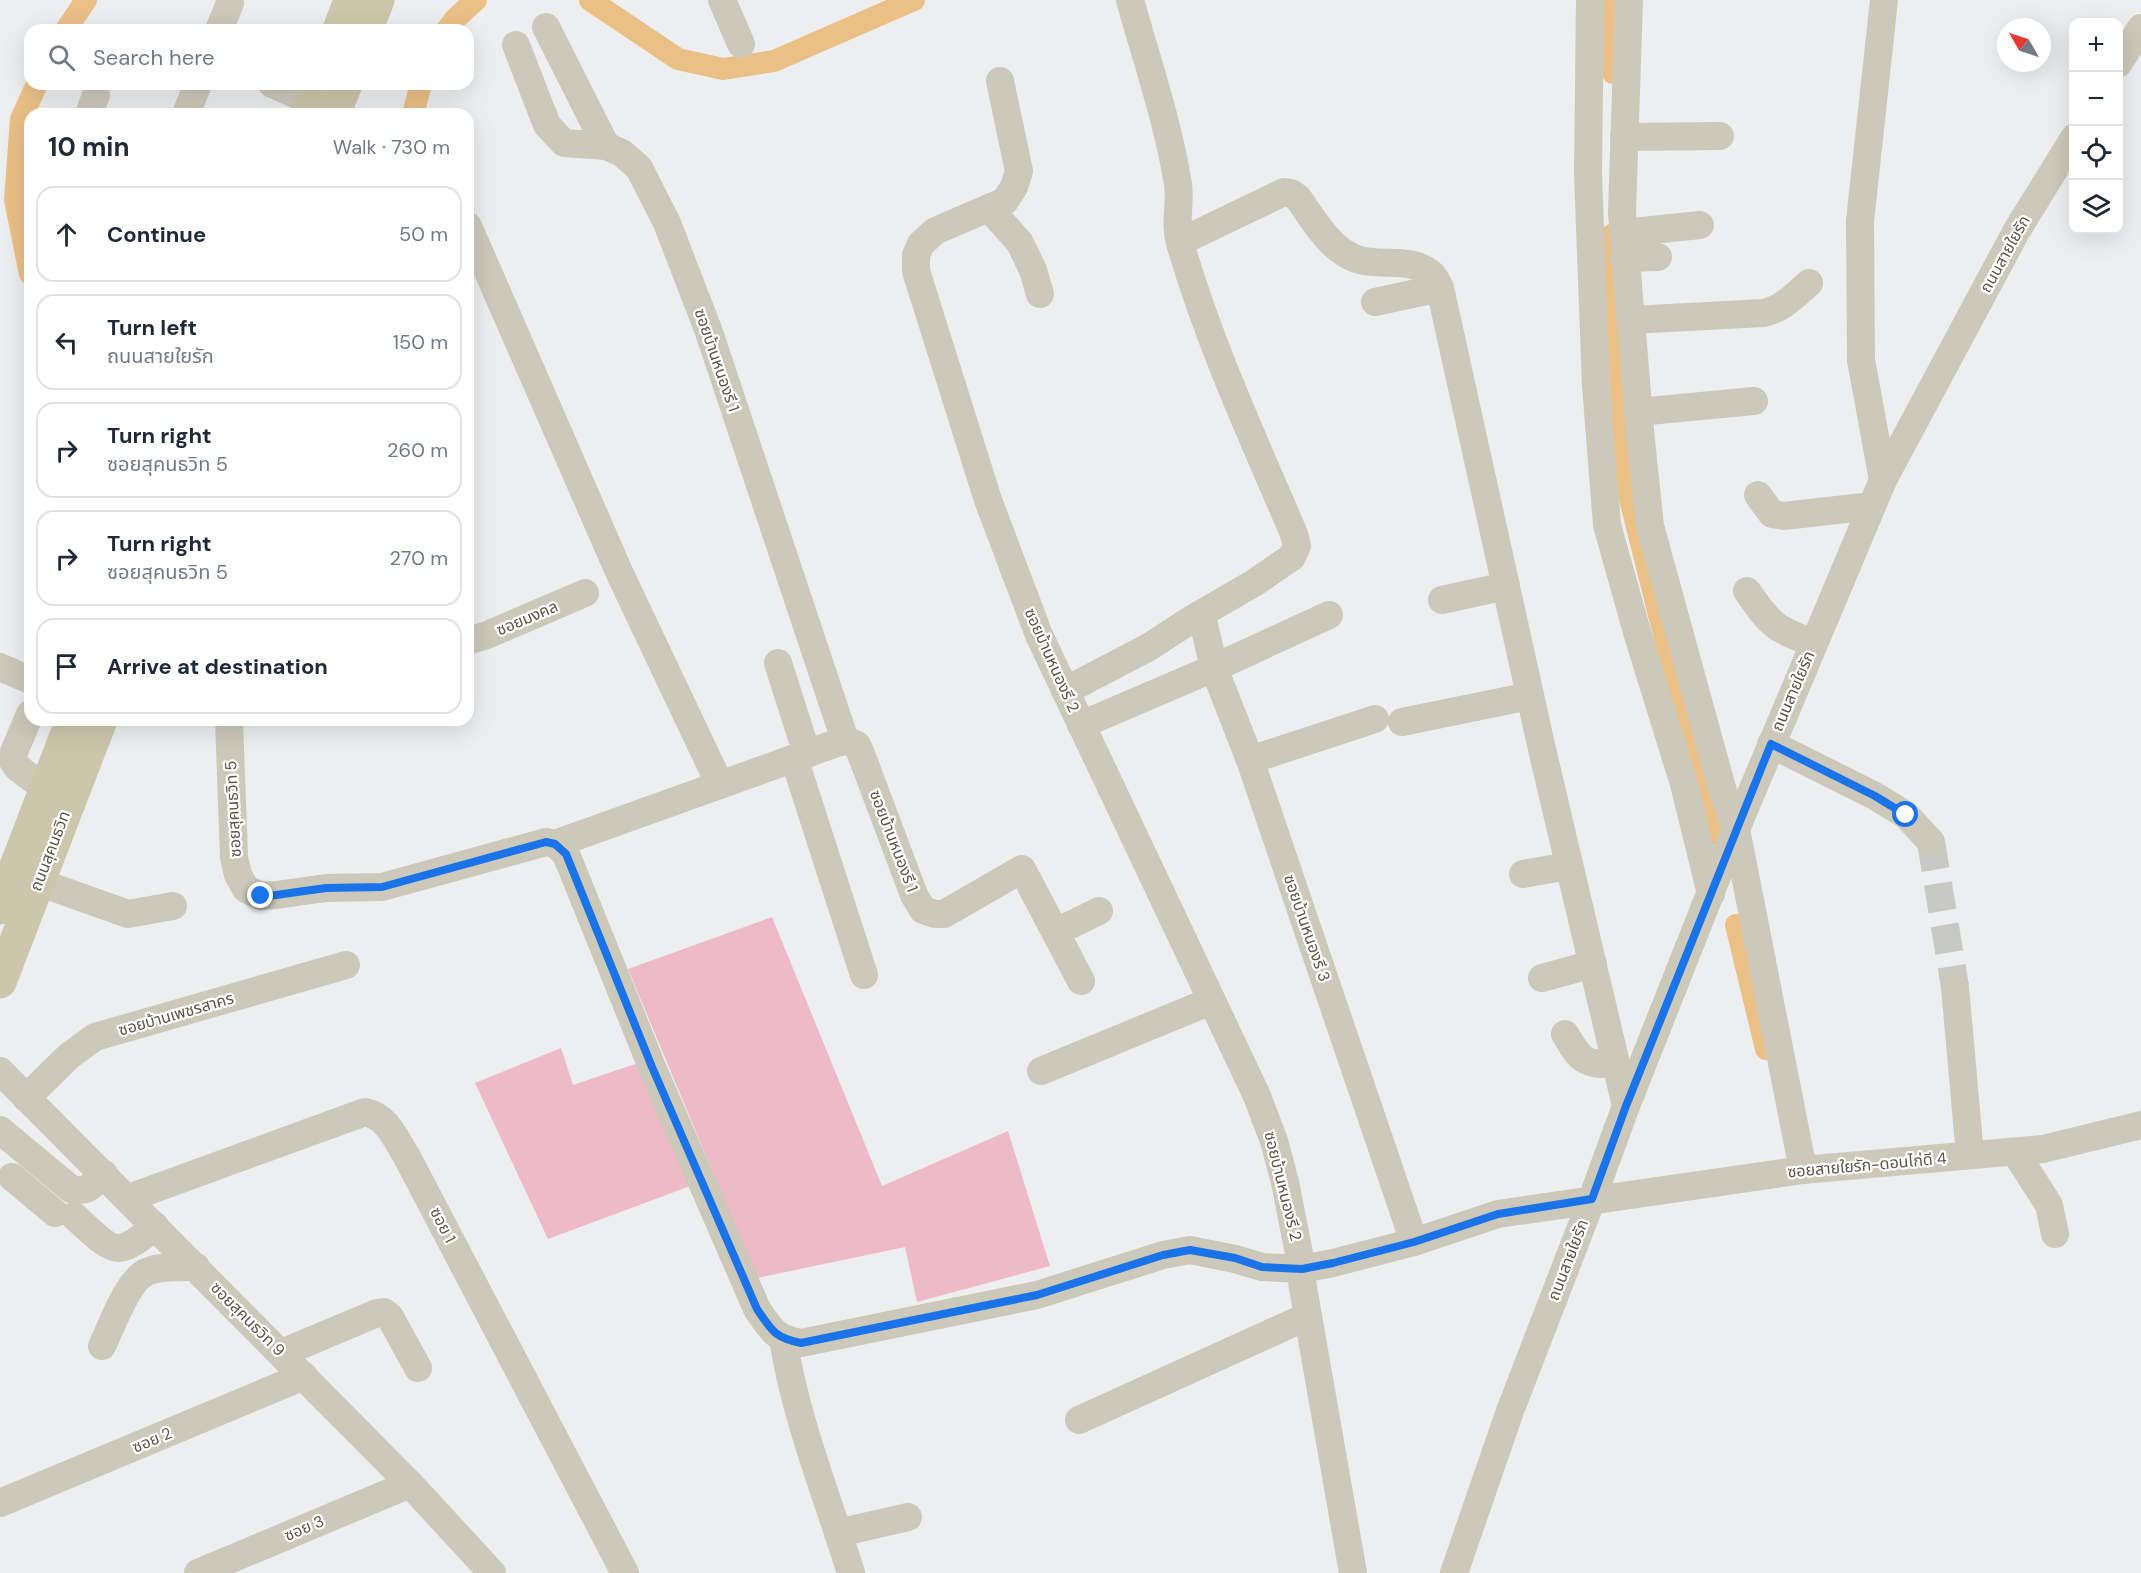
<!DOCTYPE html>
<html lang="en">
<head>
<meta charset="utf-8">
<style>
	body { margin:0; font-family:"DM Sans","Noto Sans Thai",sans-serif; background:#f2f2f3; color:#1f2937 }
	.controls { position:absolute; right:18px; top:18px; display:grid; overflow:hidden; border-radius:12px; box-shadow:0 6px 24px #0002 }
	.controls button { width:54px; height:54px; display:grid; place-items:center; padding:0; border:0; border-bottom:2px solid #e0e1e3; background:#fff; color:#1f2937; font:30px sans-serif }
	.compass { position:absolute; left:1997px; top:18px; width:54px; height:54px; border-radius:50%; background:#fff; box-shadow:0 6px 24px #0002; rotate:309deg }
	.stop { position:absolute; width:18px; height:18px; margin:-14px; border:4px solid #1a73e8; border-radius:50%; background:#fff }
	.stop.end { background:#1a73e8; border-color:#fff; box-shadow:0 2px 6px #0008 }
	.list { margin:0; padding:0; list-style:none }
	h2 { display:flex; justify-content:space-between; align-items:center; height:78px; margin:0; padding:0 24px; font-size:26px }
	h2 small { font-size:20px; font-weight:400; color:#747a83 }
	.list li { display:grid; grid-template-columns:39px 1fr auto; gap:18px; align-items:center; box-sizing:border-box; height:96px; margin:0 12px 12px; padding:0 12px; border:2px solid #e0e1e3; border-radius:18px }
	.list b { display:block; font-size:22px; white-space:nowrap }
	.list p { margin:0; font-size:20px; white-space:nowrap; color:#747a83 }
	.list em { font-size:20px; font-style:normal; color:#747a83 }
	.icon { flex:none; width:33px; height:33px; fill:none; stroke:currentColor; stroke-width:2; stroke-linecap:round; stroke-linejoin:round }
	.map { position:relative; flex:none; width:2141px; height:1573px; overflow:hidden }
	.search { position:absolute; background:#fff; box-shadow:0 6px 24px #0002; left:24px; top:24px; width:450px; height:66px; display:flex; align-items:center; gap:15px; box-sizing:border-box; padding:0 21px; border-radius:18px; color:#747a83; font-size:22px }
	.panel { position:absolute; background:#fff; box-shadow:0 6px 24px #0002; left:24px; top:108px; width:450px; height:618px; border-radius:18px }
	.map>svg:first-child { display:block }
	.green { fill:#eebac7 }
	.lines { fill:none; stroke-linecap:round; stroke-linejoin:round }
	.canal { stroke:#ebc087; stroke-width:22 }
	.minor-tunnel { stroke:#c8c8c4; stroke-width:28; stroke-dasharray:28 14; stroke-linecap:butt }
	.minor { stroke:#ccc9bb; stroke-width:28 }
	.major { stroke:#ccc7ac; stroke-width:33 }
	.route { stroke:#1a73e8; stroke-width:8 }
	.labels { text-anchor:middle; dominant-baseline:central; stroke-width:4.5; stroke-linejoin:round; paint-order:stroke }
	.street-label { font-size:16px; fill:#5a5645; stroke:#fff }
</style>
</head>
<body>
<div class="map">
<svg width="2141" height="1573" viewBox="0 0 2141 1573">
	<rect width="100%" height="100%" fill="#eceeef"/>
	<g class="green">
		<path d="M 772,917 L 882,1186 L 1008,1131 L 1050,1266 L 917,1302 L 905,1247 L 757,1278 L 628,969 Z"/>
		<path d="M 561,1048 L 573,1085 L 638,1063 L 693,1185 L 548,1239 L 475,1083 Z"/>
	</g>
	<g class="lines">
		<g class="canal">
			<path d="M 590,0 L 678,59 L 723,69 L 774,61 L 914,0"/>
			<path d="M 66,30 L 86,0"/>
			<path d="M 447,30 L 455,19 L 476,0"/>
			<path d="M 1613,73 L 1614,0"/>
			<path d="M 413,114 L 421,84"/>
			<path d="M 1612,235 L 1614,362 L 1627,487 L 1687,726 L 1716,834"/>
			<path d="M 30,274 L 15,200 L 21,119 L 37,84"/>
			<path d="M 1736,925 L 1766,1049"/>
		</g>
		<path class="minor-tunnel" d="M 1931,842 L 1955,987"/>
		<g class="minor">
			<path d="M 722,0 L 741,44"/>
			<path d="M 1590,0 L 1588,174 L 1596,386 L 1607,525 L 1637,632 L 1684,784 L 1711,894"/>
			<path d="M 1629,0 L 1622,212 L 1641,441 L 1650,526 L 1722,788 L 1736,829 L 1803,1170"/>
			<path d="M 546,27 L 606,146"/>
			<path d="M 219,30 L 230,3"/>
			<path d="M 516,45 L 547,125 L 564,143 L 606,146 L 622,153 L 639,168 L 667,223 L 709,332 L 845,740"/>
			<path d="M 2118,64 L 2141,28"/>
			<path d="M 1000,81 L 1019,171 L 1014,187 L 1005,201 L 935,231 L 921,244 L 916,255 L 916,271 L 988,500 L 1039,635 L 1257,1096 L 1274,1141 L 1285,1182 L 1302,1269 L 1302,1282 L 1353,1573"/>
			<path d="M 272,84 L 311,101"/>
			<path d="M 89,114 L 96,95"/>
			<path d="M 186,114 L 198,84"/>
			<path d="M 1624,137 L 1720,136"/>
			<path d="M 989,208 L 1020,243 L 1033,270 L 1040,294"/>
			<path d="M 468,226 L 620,574 L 720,785"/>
			<path d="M 1623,233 L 1700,225"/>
			<path d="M 1180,242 L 1284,192 L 1291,193 L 1298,198 C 1313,219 1329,248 1354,258 C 1377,268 1410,256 1430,273 C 1435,276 1437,283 1440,288 L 1541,745 L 1626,1106"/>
			<path d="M 1624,258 L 1658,257"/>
			<path d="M 1375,302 L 1440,288"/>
			<path d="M 1631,320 L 1763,313 C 1783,309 1794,296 1809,283"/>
			<path d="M 1638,412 L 1754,401"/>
			<path d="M 1883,480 L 1861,360 L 1860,221 L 1884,0"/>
			<path d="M 1758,495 L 1772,514 L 1784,516 L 1872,506"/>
			<path d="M 1747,591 C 1770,624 1775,630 1814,643"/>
			<path d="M 1442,600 L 1506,586"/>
			<path d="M 1199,615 L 1204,625 L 1214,668 L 1250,760 L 1414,1242"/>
			<path d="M 468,641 L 487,635 L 585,593"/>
			<path d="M 778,663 L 807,754"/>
			<path d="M 0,667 L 30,680"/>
			<path d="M 1065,691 L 1149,647 L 1192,619 L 1254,583 L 1292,557 L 1297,546 L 1294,534 C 1253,438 1209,343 1180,243 C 1174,223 1181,204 1178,184 C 1168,122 1147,61 1130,0"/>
			<path d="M 30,714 L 14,752 L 13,761 L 18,768 L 46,789"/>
			<path d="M 229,720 L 234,857 L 238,875 L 246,889 L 261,896 L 276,895 L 326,888 L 382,887 L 546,842 L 555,844 L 566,854 L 652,1067 L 757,1309 C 772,1331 775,1338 801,1343 L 1037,1295 L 1163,1255 L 1190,1250 L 1235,1259 L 1262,1267 L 1302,1269 L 1333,1263 L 1414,1242 L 1498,1214 L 1803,1170 L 2043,1149 L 2141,1125"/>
			<path d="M 1402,722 L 1530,696"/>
			<path d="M 1081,725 L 1214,668 L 1329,615"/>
			<path d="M 1771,744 L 1875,796 L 1906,815 L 1931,842"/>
			<path d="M 794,758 L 864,975"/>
			<path d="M 1250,760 L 1375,719"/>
			<path d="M 555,844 L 845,740 L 857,745 L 861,754 L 914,895 L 923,910 L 935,914 L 944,914 L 1022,869 L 1081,981"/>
			<path d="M 1523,874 L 1569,866"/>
			<path d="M 38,882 L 128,914 L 173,906"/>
			<path d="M 1056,932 L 1099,911"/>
			<path d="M 1542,978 L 1593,964"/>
			<path d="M 1955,987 L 1970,1155"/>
			<path d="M 1565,1034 C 1581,1061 1584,1065 1616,1064"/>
			<path d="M 0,1071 L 410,1484 L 492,1573"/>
			<path d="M 1041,1071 L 1211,1001"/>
			<path d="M 26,1098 L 69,1056 L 95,1037 L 346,965"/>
			<path d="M 0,1130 L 71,1189 C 88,1193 92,1185 104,1174"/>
			<path d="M 2015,1152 L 2049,1205 L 2055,1234"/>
			<path d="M 12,1177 L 55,1213"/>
			<path d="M 129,1198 L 365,1112 C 388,1117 395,1138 407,1157 L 625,1573"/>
			<path d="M 74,1216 C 83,1224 107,1249 119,1248 C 132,1247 145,1234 155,1226"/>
			<path d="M 783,1339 C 796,1420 827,1496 851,1573"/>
			<path d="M 102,1346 C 112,1326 128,1277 149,1271 C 163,1266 181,1267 196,1267"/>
			<path d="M 282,1353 L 377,1313 L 384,1312 L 390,1317 L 418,1368"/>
			<path d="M 1079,1420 L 1308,1316"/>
			<path d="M 0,1503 L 304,1376"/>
			<path d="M 838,1533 L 908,1517"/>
			<path d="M 198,1573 L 410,1484"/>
			<path d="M 1454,1573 L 1510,1411 L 1592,1199 L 1626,1106 L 1731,841 L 1883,480 L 2017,230 L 2074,138"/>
		</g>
		<g class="major">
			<path d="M 339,30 L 350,0"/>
			<path d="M 366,30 L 378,0"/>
			<path d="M 306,114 L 318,84"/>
			<path d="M 334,114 L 346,84"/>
			<path d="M 0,908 L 72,720"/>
			<path d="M 0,982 L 101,720"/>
		</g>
	</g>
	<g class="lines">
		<path class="route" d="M 261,896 L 276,895 L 326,888 L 382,887 L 546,842 L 555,844 L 566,854 L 652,1067 L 757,1309 C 772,1331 775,1338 801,1343 L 1037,1295 L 1163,1255 L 1190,1250 L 1235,1258 L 1262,1267 L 1302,1269 L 1333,1263 L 1414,1242 L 1498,1214 L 1592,1199 L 1626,1106 L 1771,744 L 1875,796 L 1906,815"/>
	</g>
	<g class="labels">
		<g class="street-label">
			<text transform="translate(2005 254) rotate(-61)">ถนนสายใยรัก</text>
			<text transform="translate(717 360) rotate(71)">ซอยบ้านหนองรี 1</text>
			<text transform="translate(527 618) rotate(-23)">ซอยมงคล</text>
			<text transform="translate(1052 660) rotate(66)">ซอยบ้านหนองรี 2</text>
			<text transform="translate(1793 691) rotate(-67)">ถนนสายใยรัก</text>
			<text transform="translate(233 809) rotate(-93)">ซอยสุคนธวิท 5</text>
			<text transform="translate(894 841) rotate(69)">ซอยบ้านหนองรี 1</text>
			<text transform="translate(50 851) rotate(-69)">ถนนสุคนธวิท</text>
			<text transform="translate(1307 928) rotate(71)">ซอยบ้านหนองรี 3</text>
			<text transform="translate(176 1014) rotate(-16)">ซอยบ้านเพชรสาคร</text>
			<text transform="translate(1867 1165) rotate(-5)">ซอยสายใยรัก-ดอนไก่ดี 4</text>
			<text transform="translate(1283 1186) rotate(76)">ซอยบ้านหนองรี 2</text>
			<text transform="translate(443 1225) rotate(63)">ซอย 1</text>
			<text transform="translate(1568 1260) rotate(-69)">ถนนสายใยรัก</text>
			<text transform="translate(248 1319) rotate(45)">ซอยสุคนธวิท 9</text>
			<text transform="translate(152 1440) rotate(-23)">ซอย 2</text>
			<text transform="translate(304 1528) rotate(-23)">ซอย 3</text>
		</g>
	</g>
</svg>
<div class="controls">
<button>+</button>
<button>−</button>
<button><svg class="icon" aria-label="locate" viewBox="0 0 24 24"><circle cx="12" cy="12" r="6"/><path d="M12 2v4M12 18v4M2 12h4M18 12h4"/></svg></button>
<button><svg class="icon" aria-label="layers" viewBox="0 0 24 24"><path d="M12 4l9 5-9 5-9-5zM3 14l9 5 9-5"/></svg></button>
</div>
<svg class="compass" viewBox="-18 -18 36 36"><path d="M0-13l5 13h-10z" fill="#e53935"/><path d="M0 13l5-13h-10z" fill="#747a83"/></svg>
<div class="stop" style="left:1906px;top:815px"></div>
<div class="stop end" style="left:261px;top:896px"></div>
<div class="search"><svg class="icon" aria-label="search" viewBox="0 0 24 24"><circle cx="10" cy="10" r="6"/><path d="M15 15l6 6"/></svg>Search here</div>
<section class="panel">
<h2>10 min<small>Walk · 730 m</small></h2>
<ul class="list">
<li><svg class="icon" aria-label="ahead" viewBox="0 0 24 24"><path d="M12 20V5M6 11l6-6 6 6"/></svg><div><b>Continue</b></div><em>50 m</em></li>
<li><svg class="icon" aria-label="left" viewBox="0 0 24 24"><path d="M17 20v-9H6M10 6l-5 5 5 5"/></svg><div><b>Turn left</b><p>ถนนสายใยรัก</p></div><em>150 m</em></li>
<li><svg class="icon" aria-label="right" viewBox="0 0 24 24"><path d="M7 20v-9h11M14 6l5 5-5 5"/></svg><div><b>Turn right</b><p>ซอยสุคนธวิท 5</p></div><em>260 m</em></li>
<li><svg class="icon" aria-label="right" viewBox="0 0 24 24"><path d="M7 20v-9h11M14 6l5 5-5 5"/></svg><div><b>Turn right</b><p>ซอยสุคนธวิท 5</p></div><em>270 m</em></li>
<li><svg class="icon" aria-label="arrive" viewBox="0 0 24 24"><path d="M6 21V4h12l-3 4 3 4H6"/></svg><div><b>Arrive at destination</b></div></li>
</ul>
</section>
</div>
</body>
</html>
